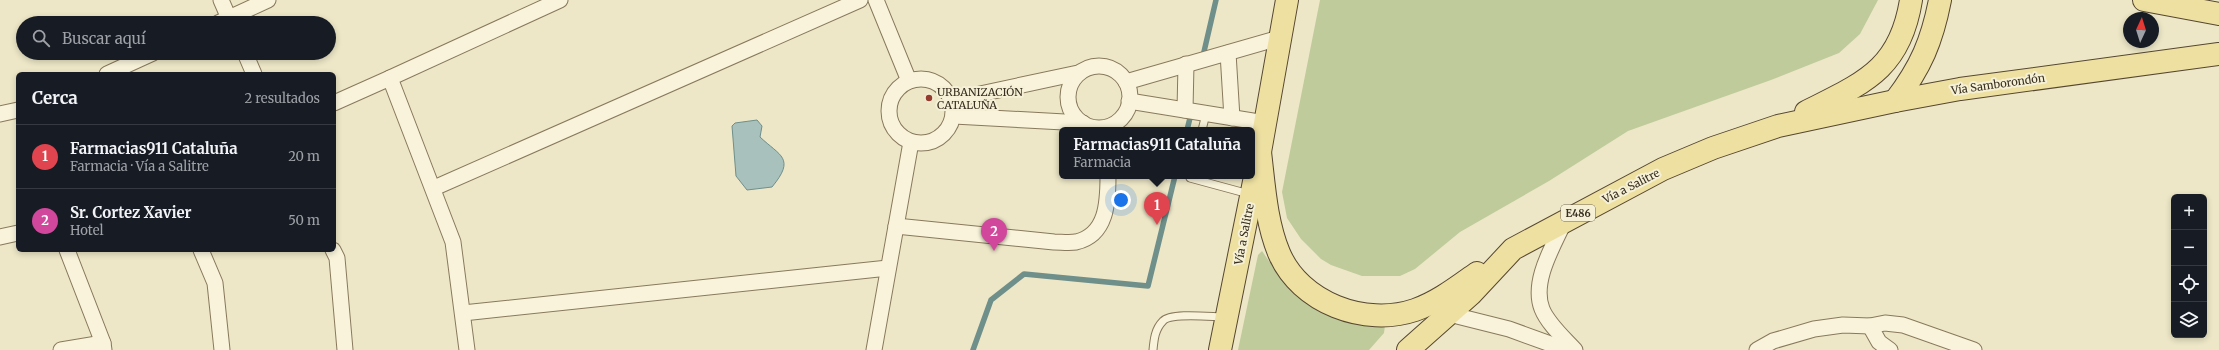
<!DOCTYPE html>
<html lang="es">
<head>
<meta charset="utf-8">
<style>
	body { margin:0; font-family:Merriweather,serif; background:#242831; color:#f1f3f6 }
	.controls { position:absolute; right:12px; bottom:12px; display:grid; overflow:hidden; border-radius:6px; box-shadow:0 2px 6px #0003 }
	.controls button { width:36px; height:36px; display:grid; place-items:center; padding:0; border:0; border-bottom:1px solid #363941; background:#171b24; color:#f1f3f6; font:20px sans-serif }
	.compass { position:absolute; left:2123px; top:12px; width:36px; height:36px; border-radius:50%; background:#171b24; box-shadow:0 2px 6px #0003; rotate:4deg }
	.you { position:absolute; left:1121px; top:200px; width:14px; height:14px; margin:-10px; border:3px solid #fff; border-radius:50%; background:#1a73e8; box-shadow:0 0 0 6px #1a73e833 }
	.badge { display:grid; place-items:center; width:26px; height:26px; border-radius:50%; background:#0f766e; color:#fff; font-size:13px; font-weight:700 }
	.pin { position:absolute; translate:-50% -33px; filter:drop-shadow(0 1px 2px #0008) }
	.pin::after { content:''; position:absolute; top:21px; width:14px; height:12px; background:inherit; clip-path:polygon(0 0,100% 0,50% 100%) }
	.popup { position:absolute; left:1059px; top:127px; width:196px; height:52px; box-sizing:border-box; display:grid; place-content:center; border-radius:6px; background:#171b24; filter:drop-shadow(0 1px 3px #0005); font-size:13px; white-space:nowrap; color:#9ea1a6 }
	.popup b { font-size:15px; color:#f1f3f6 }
	.popup::after { content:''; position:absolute; left:50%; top:100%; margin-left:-8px; border:8px solid transparent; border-top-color:#171b24 }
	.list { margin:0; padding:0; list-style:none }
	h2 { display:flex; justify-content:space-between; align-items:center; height:52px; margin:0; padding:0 16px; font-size:17px }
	h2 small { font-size:13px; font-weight:400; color:#9ea1a6 }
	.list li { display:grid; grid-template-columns:26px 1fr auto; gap:12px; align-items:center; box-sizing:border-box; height:64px; padding:0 16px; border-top:1px solid #363941 }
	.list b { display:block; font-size:15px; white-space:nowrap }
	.list p { margin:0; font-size:13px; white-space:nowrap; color:#9ea1a6 }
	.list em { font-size:13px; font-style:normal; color:#9ea1a6 }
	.icon { flex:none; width:22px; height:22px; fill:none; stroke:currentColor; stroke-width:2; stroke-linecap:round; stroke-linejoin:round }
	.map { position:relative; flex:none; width:2219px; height:350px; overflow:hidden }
	.search { position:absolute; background:#171b24; box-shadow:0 2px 6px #0003; left:16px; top:16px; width:320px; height:44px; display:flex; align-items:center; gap:10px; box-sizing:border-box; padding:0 14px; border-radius:22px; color:#9ea1a6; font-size:15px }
	.panel { position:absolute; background:#171b24; box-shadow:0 2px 6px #0003; left:16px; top:72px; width:320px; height:180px; border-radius:6px }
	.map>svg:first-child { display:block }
	.green { fill:#bfcb9b }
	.water { fill:#a8c1bd; stroke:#6f8f8b }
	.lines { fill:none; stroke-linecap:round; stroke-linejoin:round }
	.stream { stroke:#6f8f8b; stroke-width:5.5 }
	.lane-casing { stroke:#88795d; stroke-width:9 }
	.street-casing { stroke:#88795d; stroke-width:17 }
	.primary-casing { stroke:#564731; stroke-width:24 }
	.lane { stroke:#f8f3da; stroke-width:7 }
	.street { stroke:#f8f3da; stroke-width:15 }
	.primary { stroke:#eee0a1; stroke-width:22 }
	.poi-dot { fill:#953c2f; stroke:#f5f0d6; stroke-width:1.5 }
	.labels { text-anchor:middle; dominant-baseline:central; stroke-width:4; stroke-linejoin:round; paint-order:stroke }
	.shield { fill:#f5f0d6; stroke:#716957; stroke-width:1 }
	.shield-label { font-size:10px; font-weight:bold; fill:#392f20 }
	.street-label { font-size:11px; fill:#392f20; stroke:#f5f0d6 }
	.poi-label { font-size:11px; fill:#392f20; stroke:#f5f0d6; text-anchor:start }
</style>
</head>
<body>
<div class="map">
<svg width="2219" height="350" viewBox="0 0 2219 350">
	<rect width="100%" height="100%" fill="#ede7c7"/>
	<g class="green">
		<path d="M 1320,0 L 1878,0 L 1860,34 L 1839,53 L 1771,80 L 1628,131 L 1549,181 L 1460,232 L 1415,269 L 1400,276 L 1362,276 L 1331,265 L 1321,259 L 1301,239 L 1287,218 L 1282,192 Z"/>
		<path d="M 1262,251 L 1287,287 L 1319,310 L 1385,325 L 1384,333 L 1369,350 L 1238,350 L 1258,255 Z"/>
	</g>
	<path class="water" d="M 757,120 L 762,126 L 760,137 C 780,156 796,158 772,187 L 747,190 L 736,176 L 732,126 L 735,123 Z"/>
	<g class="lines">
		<g class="stream">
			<path d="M 1203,56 L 1216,0"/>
			<path d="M 1187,130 L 1191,114"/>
			<path d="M 973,350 L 991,300 L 1024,274 L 1148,286 L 1175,176"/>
		</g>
		<defs>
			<g id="lane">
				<path d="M 1202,130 L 1206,114"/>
				<path d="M 1190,176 L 1190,178 L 1249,194"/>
				<path d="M 1153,350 C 1154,339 1155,329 1163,321 C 1171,312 1212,317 1225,317"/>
			</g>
			<g id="street">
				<path d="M 221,0 L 231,23"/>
				<path d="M 876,0 L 909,81"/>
				<path d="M 218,23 L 268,0"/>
				<path d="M 245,53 L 254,74"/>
				<path d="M 1228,53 L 1232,118"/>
				<circle cx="1099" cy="97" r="31"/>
				<path d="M 107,74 L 153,53"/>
				<circle cx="921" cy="111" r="32"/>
				<path d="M 1126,82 L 1279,38"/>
				<path d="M 952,100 L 1078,73"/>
				<path d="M 1129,101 L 1265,123"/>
				<path d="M 334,103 L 390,78"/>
				<path d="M 1185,110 L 1186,64"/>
				<path d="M 0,114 L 18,110"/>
				<path d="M 954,116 L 1083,123"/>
				<path d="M 434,188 L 860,0"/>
				<path d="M 1565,220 C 1554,245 1531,281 1542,309 C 1548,324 1564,338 1575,350"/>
				<path d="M 896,226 L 1054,242 C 1061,242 1069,243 1076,242 C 1107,235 1108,202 1108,176"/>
				<path d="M 0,237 L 18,233"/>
				<path d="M 67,250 L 103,343"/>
				<path d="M 201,250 L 215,283 L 222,350"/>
				<path d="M 333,250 L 337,258 L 345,350"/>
				<path d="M 463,313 L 888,268"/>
				<path d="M 1449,314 L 1509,329 L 1567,350"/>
				<path d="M 1870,326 L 1879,342 L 1890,350"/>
				<path d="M 61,350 L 103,343 L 104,350"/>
				<path d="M 467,350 L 453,242 L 390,78 L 560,0"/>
				<path d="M 874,350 L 911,142"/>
				<path d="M 1757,350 L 1773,341 L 1814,329 L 1843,325 L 1870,326 L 1885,323 L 1903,325 L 1974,350"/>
			</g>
			<g id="primary">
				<path d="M 2144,0 L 2219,14"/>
				<path d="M 1895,101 C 1921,67 1932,41 1940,0"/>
				<path d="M 1806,112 C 1863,83 1900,70 1911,0"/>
				<path d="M 1260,152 C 1264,185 1266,222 1279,253 C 1300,303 1365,327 1415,310 C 1438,302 1457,287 1477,273"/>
				<path d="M 1220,350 L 1260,152 L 1287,0"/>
				<path d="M 1408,350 L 1471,294 L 1513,249 L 1663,169 L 1713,148 L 1778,126 L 1895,101 L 1960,89 L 2219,54"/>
			</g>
		</defs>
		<use href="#lane" class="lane-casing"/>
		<use href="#street" class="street-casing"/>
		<use href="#primary" class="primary-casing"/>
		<use href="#lane" class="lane"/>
		<use href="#street" class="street"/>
		<use href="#primary" class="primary"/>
	</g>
	<circle class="poi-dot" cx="929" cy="98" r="4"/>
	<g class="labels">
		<rect class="shield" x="1561" y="205" width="34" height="16" rx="3"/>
		<g class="shield-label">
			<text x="1578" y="213">E486</text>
		</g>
		<g class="street-label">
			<text transform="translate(1998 84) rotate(-8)">Vía Samborondón</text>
			<text transform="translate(1631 186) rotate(-27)">Vía a Salitre</text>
			<text transform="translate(1244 234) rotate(-79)">Vía a Salitre</text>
		</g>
		<g class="poi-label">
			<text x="937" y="92">URBANIZACIÓN<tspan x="937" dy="13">CATALUÑA</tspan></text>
		</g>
	</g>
</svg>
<div class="controls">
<button>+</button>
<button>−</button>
<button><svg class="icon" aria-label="locate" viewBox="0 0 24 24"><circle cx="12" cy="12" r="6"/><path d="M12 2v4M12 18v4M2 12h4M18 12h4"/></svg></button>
<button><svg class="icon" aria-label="layers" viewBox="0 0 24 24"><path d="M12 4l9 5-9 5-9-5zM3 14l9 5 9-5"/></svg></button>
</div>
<svg class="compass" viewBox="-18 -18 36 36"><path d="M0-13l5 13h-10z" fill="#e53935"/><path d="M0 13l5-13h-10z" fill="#9ea1a6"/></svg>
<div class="you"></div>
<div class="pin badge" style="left:1157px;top:225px;background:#e0444e">1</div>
<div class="popup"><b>Farmacias911 Cataluña</b>Farmacia</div>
<div class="pin badge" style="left:994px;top:251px;background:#d1479c">2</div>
<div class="search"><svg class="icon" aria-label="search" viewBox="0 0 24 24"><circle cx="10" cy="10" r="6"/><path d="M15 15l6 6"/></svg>Buscar aquí</div>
<section class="panel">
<h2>Cerca<small>2 resultados</small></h2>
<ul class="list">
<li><span class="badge" style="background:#e0444e">1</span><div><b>Farmacias911 Cataluña</b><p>Farmacia · Vía a Salitre</p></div><em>20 m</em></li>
<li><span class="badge" style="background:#d1479c">2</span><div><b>Sr. Cortez Xavier</b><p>Hotel</p></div><em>50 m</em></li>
</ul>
</section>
</div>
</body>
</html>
